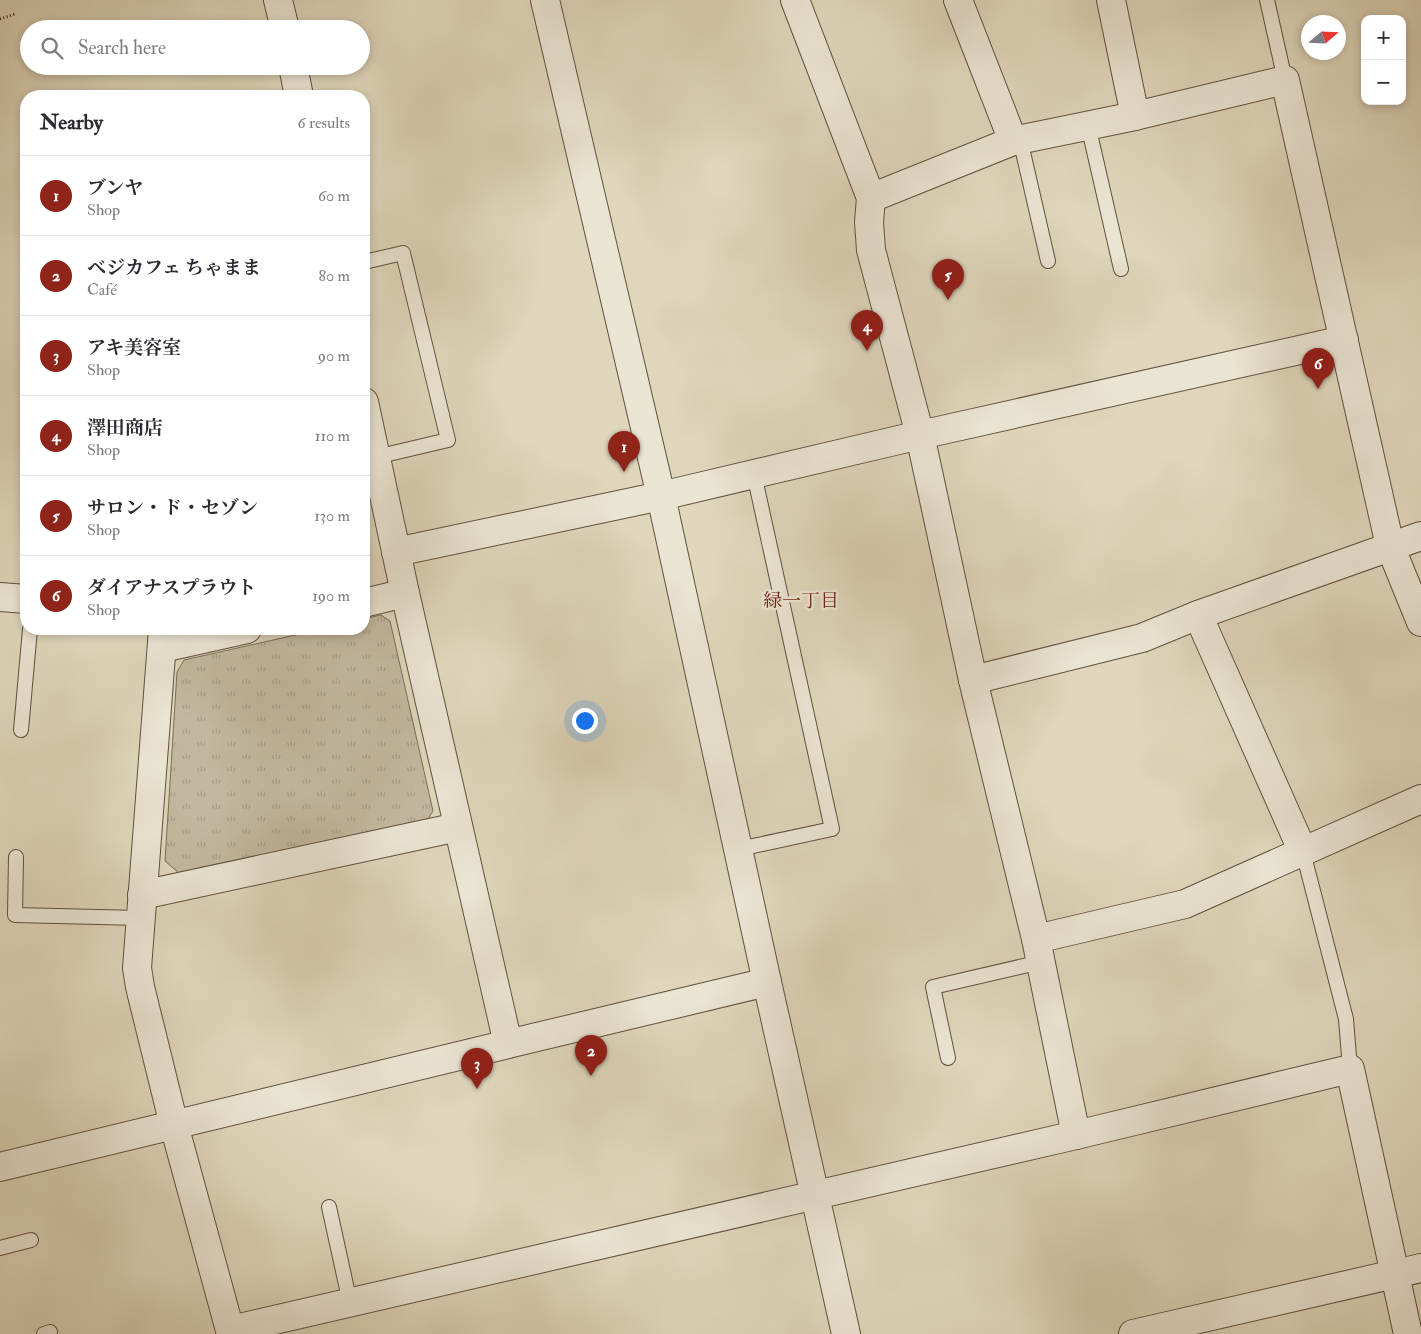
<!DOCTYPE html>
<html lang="en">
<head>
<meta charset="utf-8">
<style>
	body { margin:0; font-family:"IM FELL Double Pica","Noto Serif JP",serif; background:#f2f2f3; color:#2b2b33 }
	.controls { position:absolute; right:15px; top:15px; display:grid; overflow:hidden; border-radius:10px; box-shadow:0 2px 8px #0003 }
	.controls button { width:45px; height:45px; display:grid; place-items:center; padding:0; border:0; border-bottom:1px solid #e1e1e2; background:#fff; color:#2b2b33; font:25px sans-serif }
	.compass { position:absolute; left:1301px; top:15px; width:45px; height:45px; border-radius:50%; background:#fff; box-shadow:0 2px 8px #0003; rotate:71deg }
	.you { position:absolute; left:584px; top:720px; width:18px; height:18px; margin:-12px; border:4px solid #fff; border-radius:50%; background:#1a73e8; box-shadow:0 0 0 8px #1a73e833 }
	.badge { display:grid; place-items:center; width:32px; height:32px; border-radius:50%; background:#8f2418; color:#fff; font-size:16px; font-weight:700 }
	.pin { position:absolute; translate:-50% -41px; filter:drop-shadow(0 1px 2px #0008) }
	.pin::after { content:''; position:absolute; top:26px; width:18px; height:15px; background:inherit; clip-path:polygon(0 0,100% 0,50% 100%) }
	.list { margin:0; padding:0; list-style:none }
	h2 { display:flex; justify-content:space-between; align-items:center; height:65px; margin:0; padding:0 20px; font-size:21px }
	h2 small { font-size:16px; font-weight:400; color:#7c7c81 }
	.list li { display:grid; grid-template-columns:32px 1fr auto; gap:15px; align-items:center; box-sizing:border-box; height:80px; padding:0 20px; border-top:1px solid #e1e1e2 }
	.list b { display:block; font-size:19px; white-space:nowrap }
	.list p { margin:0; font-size:16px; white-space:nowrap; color:#7c7c81 }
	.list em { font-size:16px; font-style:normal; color:#7c7c81 }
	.icon { flex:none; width:28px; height:28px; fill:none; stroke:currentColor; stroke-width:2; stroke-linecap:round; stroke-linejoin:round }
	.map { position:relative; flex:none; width:1421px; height:1334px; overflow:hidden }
	.search { position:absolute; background:#fff; box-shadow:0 2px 8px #0003; left:20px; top:20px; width:350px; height:55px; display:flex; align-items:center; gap:12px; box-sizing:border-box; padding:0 18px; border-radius:28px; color:#7c7c81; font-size:19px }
	.panel { position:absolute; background:#fff; box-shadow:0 2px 8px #0003; left:20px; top:90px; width:350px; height:545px; border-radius:20px }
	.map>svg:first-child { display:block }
	.park { fill:url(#park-tufts); stroke:#7c6e5a }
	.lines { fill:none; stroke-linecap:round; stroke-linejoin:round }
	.service-casing { stroke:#60513f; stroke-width:16 }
	.minor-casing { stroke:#60513f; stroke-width:30 }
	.tertiary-casing { stroke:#60513f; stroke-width:30 }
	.path { stroke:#362516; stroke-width:3; stroke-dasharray:1 2.5; stroke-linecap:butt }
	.service { stroke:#eae4d3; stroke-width:14 }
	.minor { stroke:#eae4d3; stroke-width:28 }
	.tertiary { stroke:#eae4d3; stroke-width:28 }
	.labels { text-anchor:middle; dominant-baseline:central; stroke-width:5; stroke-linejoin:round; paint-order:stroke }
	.neighbourhood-label { font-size:19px; fill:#7a1f14; stroke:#eae4d3 }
</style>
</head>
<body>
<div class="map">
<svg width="1421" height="1334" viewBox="0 0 1421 1334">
	<defs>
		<pattern id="park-tufts" width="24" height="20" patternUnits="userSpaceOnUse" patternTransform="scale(1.25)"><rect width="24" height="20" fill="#c2b89f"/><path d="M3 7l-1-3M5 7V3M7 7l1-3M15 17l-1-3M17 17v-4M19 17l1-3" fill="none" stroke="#a79e88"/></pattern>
	</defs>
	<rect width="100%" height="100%" fill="#dfd6bb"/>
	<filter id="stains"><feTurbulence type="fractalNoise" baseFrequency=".004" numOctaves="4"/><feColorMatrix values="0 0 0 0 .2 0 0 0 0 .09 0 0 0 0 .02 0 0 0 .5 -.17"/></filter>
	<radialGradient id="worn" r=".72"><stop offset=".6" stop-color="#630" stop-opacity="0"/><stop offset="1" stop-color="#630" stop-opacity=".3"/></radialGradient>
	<path class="park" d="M 381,615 L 390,621 L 433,811 L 428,819 L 179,873 L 165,861 L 177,672 L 184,660 L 322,629 L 364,629 L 364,619 Z"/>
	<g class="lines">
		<defs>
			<g id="service">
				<path d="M 1267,0 L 1285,80"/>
				<path d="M 1088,125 L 1121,269"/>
				<path d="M 1020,139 L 1048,261"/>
				<path d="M 364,262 L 403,253 L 448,440 L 376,457"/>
				<path d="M 21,730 L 30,629"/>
				<path d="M 739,849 L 832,829 L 754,474"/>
				<path d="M 1303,852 L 1346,1019 L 1350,1069"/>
				<path d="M 16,857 L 15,915 L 140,918"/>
				<path d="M 948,1058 L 933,987 L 1041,962"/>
				<path d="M 329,1207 L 350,1303"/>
				<path d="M 0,1248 L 31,1240"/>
				<path d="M 44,1334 L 50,1332"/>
			</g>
			<g id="minor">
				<path d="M 278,0 L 285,29"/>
				<path d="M 545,0 L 661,496 L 767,982 L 846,1334"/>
				<path d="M 795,0 L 871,198 L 869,222 L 871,250 L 920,435 L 973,680 L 1036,939 L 1076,1135"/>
				<path d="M 958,0 L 1013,141"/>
				<path d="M 1111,0 L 1135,116"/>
				<path d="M 293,66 L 299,96"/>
				<path d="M 871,198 L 1013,141 L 1135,116 L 1285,80 L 1390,546 L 1421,622"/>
				<path d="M 396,552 L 661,496 L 920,435 L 1344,340"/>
				<path d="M 0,597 L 26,599"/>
				<path d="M 364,603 L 405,593"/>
				<path d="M 1198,615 L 1303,852"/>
				<path d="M 163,629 L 137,968 L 140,987 L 174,1125 L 231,1334"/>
				<path d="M 162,648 L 247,629"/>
				<path d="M 973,680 L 1142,638 L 1198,615 L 1421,536"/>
				<path d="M 142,895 L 458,827"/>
				<path d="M 1036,939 L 1185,904 L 1421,799"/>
				<path d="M 508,1044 L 767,982"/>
				<path d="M 0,1167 L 508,1044 L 405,593 L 364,402"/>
				<path d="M 231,1330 L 1076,1135 L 1350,1069 L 1408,1334"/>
			</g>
			<path id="tertiary" d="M 1133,1334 L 1421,1268"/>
		</defs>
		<use href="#service" class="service-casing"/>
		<use href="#minor" class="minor-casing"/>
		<use href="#tertiary" class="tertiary-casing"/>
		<path class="path" d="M 0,19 L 15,14"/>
		<use href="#service" class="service"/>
		<use href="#minor" class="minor"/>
		<use href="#tertiary" class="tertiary"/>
	</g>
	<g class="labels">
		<g class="neighbourhood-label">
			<text x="801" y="601">緑一丁目</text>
		</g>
	</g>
	<rect width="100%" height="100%" filter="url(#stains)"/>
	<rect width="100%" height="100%" fill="url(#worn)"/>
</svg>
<div class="controls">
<button>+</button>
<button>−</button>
</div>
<svg class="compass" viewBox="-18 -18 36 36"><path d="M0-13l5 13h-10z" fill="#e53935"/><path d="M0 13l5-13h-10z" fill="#7c7c81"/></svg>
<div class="you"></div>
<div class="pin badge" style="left:624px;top:472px">1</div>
<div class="pin badge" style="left:591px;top:1076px">2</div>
<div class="pin badge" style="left:477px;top:1089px">3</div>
<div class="pin badge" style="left:867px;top:351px">4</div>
<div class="pin badge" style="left:948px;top:300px">5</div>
<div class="pin badge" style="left:1318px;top:389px">6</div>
<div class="search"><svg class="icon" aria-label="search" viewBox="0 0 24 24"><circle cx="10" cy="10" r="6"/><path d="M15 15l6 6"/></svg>Search here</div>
<section class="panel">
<h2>Nearby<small>6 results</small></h2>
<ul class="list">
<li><span class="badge">1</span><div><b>ブンヤ</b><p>Shop</p></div><em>60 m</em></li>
<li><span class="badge">2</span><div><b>ベジカフェ ちゃまま</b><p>Café</p></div><em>80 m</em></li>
<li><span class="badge">3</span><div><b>アキ美容室</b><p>Shop</p></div><em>90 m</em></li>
<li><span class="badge">4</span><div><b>澤田商店</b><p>Shop</p></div><em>110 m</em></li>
<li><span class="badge">5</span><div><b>サロン・ド・セゾン</b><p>Shop</p></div><em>130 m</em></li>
<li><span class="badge">6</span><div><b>ダイアナスプラウト</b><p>Shop</p></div><em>190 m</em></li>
</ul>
</section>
</div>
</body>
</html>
